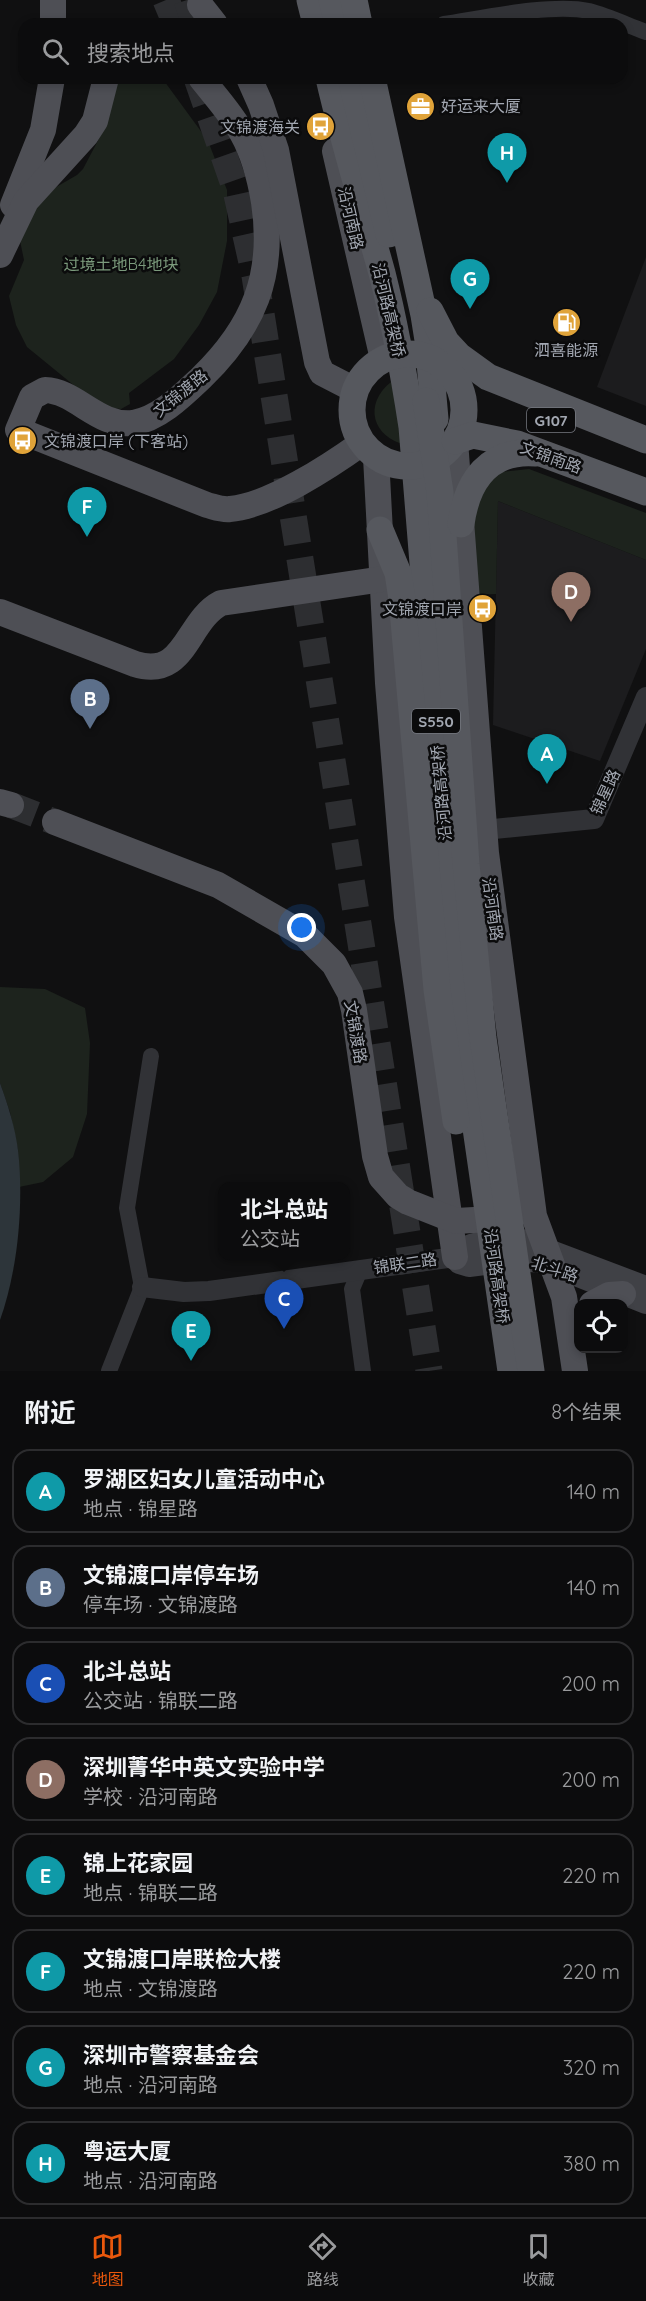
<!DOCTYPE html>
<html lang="zh">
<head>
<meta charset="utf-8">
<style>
	body { margin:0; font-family:Quicksand,"Noto Sans SC",sans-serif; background:#1a1a1b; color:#f1f3f6 }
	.controls { position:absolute; right:18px; bottom:18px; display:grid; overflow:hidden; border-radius:12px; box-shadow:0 3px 9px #0003 }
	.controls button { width:54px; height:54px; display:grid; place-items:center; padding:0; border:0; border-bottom:2px solid #2c2c2e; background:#0c0c0d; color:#f1f3f6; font:30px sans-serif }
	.you { position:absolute; left:302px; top:928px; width:21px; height:21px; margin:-15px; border:4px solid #fff; border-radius:50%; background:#1a73e8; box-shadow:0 0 0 9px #1a73e833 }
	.badge { display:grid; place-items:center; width:39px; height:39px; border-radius:50%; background:#ea580c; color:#fff; font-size:20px; font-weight:700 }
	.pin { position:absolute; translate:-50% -50px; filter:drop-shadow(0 2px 3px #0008) }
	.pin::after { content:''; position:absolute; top:32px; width:21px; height:18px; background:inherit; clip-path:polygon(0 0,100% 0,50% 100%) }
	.popup { position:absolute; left:218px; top:1182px; width:132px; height:78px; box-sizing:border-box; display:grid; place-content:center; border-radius:12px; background:#0c0c0d; filter:drop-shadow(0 2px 4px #0005); font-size:20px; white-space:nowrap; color:#9a9b9d }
	.popup b { font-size:22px; color:#f1f3f6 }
	.popup::after { content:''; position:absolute; left:50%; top:100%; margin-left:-12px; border:12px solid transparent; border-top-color:#0c0c0d }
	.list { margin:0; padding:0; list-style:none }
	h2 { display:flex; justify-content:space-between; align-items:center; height:78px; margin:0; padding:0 24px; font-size:26px }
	h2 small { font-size:20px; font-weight:400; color:#9a9b9d }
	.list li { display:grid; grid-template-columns:39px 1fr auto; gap:18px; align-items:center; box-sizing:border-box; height:84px; margin:0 12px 12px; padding:0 12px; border:2px solid #2c2c2e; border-radius:18px }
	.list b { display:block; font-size:22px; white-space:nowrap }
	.list p { margin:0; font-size:20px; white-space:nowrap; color:#9a9b9d }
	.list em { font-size:20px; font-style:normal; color:#9a9b9d }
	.icon { flex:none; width:33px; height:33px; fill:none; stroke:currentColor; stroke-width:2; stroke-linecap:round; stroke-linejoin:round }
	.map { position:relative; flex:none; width:646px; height:1371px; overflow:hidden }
	.search { position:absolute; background:#0c0c0d; box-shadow:0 3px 9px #0003; left:18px; right:18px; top:18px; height:66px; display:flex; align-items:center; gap:15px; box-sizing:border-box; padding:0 21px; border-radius:18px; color:#9a9b9d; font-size:22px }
	.sheet { height:846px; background:#0c0c0d }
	nav { display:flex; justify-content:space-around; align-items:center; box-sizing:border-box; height:84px; border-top:2px solid #2c2c2e; background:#0c0c0d; font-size:16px; color:#9a9b9d }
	nav a { display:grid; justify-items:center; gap:3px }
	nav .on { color:#ea580c }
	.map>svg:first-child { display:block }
	.built { fill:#1c1c1e }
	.green { fill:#1d231d }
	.water { fill:#2d353a }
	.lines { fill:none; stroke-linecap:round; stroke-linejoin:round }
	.primary-tunnel { stroke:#2d2e31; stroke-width:26; stroke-dasharray:26 13; stroke-linecap:butt }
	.trunk-tunnel { stroke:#2d2e31; stroke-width:27; stroke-dasharray:27 14; stroke-linecap:butt }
	.minor { stroke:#313236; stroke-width:16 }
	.tertiary { stroke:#313236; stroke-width:20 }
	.secondary { stroke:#404146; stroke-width:22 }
	.primary { stroke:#4e4f55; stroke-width:26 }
	.trunk { stroke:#56585e; stroke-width:27 }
	.labels { text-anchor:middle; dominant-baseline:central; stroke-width:5; stroke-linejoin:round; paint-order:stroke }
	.shield { fill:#0b0b0c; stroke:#757880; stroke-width:1.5 }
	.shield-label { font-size:15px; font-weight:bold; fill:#a2a7b1 }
	.poi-label { font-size:16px; fill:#a2a7b1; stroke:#0b0b0c; text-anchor:start }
	.street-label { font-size:16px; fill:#a2a7b1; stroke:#0b0b0c }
	.park-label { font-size:16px; fill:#7b9a7c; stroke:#0b0b0c }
</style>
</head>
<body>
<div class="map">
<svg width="646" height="1371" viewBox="0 0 646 1371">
	<rect width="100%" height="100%" fill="#101011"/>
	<g class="built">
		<path d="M 646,257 L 646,406 L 597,387 Z"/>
		<path d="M 498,501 L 646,560 L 646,649 L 600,761 L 493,725 Z"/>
	</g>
	<g class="green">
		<path d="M 112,78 L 162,78 L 208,141 L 227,190 L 227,241 L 217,292 L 199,325 L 174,359 L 129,393 L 130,404 L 121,409 L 105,407 L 87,396 L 27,347 L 16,325 L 9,296 L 24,260 L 18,231 L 32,201 L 77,175 L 83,169 L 102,133 Z"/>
		<path d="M 391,382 L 407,445 C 372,438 363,404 391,382 Z"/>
		<path d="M 529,469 L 646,513 L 646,560 L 498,501 L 496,594 L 473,595 L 473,506 L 492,473 Z"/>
		<path d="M 0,987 L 45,989 L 85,1008 L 90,1043 L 87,1114 L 73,1157 L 43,1182 L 19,1187 L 18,1150 L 10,1112 L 0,1083 Z"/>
	</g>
	<path class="water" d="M 0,1083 C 8,1105 15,1127 18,1150 C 24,1203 18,1270 0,1320 Z"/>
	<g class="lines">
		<path class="primary-tunnel" d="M 11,805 L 55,822"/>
		<g class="trunk-tunnel">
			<path d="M 166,0 L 176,24"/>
			<path d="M 187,0 L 195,24"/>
			<path d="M 197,78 L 236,190 L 255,276 L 429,1371"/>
		</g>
		<g class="minor">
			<path d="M 444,24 C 483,18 552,3 589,11 C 608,16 627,25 646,32"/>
			<path d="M 360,1270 L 352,1289 L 363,1371"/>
			<path d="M 109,1371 L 142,1287 L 127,1208 L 151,1056"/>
		</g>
		<g class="tertiary">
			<path d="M 484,830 L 594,819 L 646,697"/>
			<path d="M 142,1287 L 184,1292 L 209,1291 L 455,1257"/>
		</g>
		<path class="secondary" d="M 646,1287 L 522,1240 C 505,1239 461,1240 455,1257 L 459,1263 L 469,1266 L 517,1260 L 543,1262 L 646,1303"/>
		<g class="primary">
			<path d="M 53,0 L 53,24"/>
			<path d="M 200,5 L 215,24"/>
			<path d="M 201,78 C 215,96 231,113 242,133 C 254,154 260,178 264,202 C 275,275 254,327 201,378 C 183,395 159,419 133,423 C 98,427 76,391 45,390 L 32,397 L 18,430 L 207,505 C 215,507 222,510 230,509 C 269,506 330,466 362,443"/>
			<path d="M 249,78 L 261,105 L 276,150 L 317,362 L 322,373 L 355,390"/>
			<path d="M 335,151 L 383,359"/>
			<path d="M 13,205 L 43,130 L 52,78"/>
			<path d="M 0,255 L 26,201 L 86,135 L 95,121 L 106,78"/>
			<path d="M 455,441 L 486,853 L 534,1216 L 564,1297 L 575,1371"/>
			<path d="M 376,457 L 388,683 L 407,917 L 455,1257"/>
			<path d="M 0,612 L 135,664 C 186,680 186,621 221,603 L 383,579"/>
			<path d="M 0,802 L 11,805"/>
			<path d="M 55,822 L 218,885 L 305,935 L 334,964 L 350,993 L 354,1010 L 375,1156 L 381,1177 L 398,1196 L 408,1202 L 456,1221 L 511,1218"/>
			<path d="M 592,1304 L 609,1295 L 623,1294"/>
		</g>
		<g class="trunk">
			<path d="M 310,0 L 316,24"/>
			<path d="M 332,0 L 338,24"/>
			<path d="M 354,0 L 359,24"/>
			<path d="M 329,78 C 344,144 364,208 382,273 C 395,324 404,375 412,427 L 455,959 L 463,1038 L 511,1371"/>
			<path d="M 351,78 L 389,234"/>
			<path d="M 372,78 L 424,315 L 428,340 L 435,419"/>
			<path d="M 430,311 L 446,342 L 459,356 L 488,377 L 646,440"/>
			<circle cx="408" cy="410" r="56"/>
			<path d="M 426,401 L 440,492 L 466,864 L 483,1038 L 531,1371"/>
			<path d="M 455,441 L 473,435 L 517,444 L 646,492"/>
			<path d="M 461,524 C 467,481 489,449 536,453"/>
			<path d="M 380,530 L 398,573 L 402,599 L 437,990 L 456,1121"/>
		</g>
	</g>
	<defs>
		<symbol id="office-disc" viewBox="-11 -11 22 22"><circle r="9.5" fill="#e0a339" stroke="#0b0b0c"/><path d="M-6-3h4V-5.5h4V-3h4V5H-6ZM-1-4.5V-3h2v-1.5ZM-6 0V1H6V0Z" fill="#fff"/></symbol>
		<symbol id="bus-disc" viewBox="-11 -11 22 22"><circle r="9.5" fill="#e0a339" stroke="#0b0b0c"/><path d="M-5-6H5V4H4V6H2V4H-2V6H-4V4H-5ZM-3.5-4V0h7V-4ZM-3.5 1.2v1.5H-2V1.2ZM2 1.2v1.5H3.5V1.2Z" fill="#fff"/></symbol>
		<symbol id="fuel-disc" viewBox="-11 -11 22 22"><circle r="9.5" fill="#e0a339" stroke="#0b0b0c"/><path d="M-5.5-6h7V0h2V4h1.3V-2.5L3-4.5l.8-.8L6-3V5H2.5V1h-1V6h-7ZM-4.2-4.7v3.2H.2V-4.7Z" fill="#fff"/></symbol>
	</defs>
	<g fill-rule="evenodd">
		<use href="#office-disc" x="404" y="90" width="33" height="33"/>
		<use href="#bus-disc" x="304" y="110" width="33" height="33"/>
		<use href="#fuel-disc" x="550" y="306" width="33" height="33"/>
		<use href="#bus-disc" x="6" y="424" width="33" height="33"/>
		<use href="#bus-disc" x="466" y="592" width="33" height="33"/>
	</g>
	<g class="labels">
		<g class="shield">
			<rect x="527" y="408" width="48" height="24" rx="4.5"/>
			<rect x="412" y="709" width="48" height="24" rx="4.5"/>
		</g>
		<g class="shield-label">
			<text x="551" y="420">G107</text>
			<text x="436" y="721">S550</text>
		</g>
		<g class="poi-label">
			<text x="441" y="106">好运来大厦</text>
			<text x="300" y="127" text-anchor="end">文锦渡海关</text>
			<text x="566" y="350" text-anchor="middle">泗喜能源</text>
			<text x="44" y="441">文锦渡口岸 (下客站)</text>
			<text x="462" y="609" text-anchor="end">文锦渡口岸</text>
		</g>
		<g class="street-label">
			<text transform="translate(351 218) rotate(77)">沿河南路</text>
			<text transform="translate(389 310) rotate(77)">沿河路高架桥</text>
			<text transform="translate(180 393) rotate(-39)">文锦渡路</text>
			<text transform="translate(551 457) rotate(20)">文锦南路</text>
			<text transform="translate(605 792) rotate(-65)">锦星路</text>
			<text transform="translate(441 793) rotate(-95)">沿河路高架桥</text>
			<text transform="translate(493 909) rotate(82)">沿河南路</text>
			<text transform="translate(356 1032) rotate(80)">文锦渡路</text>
			<text transform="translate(405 1263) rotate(-8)">锦联二路</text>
			<text transform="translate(555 1269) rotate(18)">北斗路</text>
			<text transform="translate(497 1276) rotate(82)">沿河路高架桥</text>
		</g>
		<g class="park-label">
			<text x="121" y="264">过境土地B4地块</text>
		</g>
	</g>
</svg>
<div class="controls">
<button><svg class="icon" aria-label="locate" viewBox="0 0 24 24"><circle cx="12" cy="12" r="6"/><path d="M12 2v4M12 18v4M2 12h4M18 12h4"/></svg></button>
</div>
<div class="you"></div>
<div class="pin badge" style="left:547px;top:784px;background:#0f9aa8">A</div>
<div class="pin badge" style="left:90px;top:729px;background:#5c6f8a">B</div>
<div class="pin badge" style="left:284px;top:1329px;background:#1a4fb4">C</div>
<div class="popup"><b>北斗总站</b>公交站</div>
<div class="pin badge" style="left:571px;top:622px;background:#8d6e63">D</div>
<div class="pin badge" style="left:191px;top:1361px;background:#0f9aa8">E</div>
<div class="pin badge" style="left:87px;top:537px;background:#0f9aa8">F</div>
<div class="pin badge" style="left:470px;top:309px;background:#0f9aa8">G</div>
<div class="pin badge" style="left:507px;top:183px;background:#0f9aa8">H</div>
<div class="search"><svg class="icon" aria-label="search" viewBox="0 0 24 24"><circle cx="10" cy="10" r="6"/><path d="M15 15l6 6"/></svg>搜索地点</div>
</div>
<section class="sheet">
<h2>附近<small>8个结果</small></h2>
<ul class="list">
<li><span class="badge" style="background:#0f9aa8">A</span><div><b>罗湖区妇女儿童活动中心</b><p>地点 · 锦星路</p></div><em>140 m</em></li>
<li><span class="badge" style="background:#5c6f8a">B</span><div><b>文锦渡口岸停车场</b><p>停车场 · 文锦渡路</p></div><em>140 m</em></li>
<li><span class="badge" style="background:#1a4fb4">C</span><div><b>北斗总站</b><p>公交站 · 锦联二路</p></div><em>200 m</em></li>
<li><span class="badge" style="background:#8d6e63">D</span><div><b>深圳菁华中英文实验中学</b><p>学校 · 沿河南路</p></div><em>200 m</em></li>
<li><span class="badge" style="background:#0f9aa8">E</span><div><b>锦上花家园</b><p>地点 · 锦联二路</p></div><em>220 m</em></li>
<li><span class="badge" style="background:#0f9aa8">F</span><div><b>文锦渡口岸联检大楼</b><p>地点 · 文锦渡路</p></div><em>220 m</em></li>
<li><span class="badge" style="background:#0f9aa8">G</span><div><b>深圳市警察基金会</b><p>地点 · 沿河南路</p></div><em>320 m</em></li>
<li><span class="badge" style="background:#0f9aa8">H</span><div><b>粤运大厦</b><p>地点 · 沿河南路</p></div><em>380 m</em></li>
</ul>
</section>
<nav>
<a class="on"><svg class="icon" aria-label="map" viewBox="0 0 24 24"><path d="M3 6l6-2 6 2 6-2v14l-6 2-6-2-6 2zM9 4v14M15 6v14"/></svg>地图</a>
<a><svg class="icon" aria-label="directions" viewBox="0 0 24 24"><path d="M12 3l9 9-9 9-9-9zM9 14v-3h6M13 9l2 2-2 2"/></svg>路线</a>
<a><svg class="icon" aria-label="saved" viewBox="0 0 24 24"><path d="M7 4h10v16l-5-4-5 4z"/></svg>收藏</a>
</nav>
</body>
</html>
